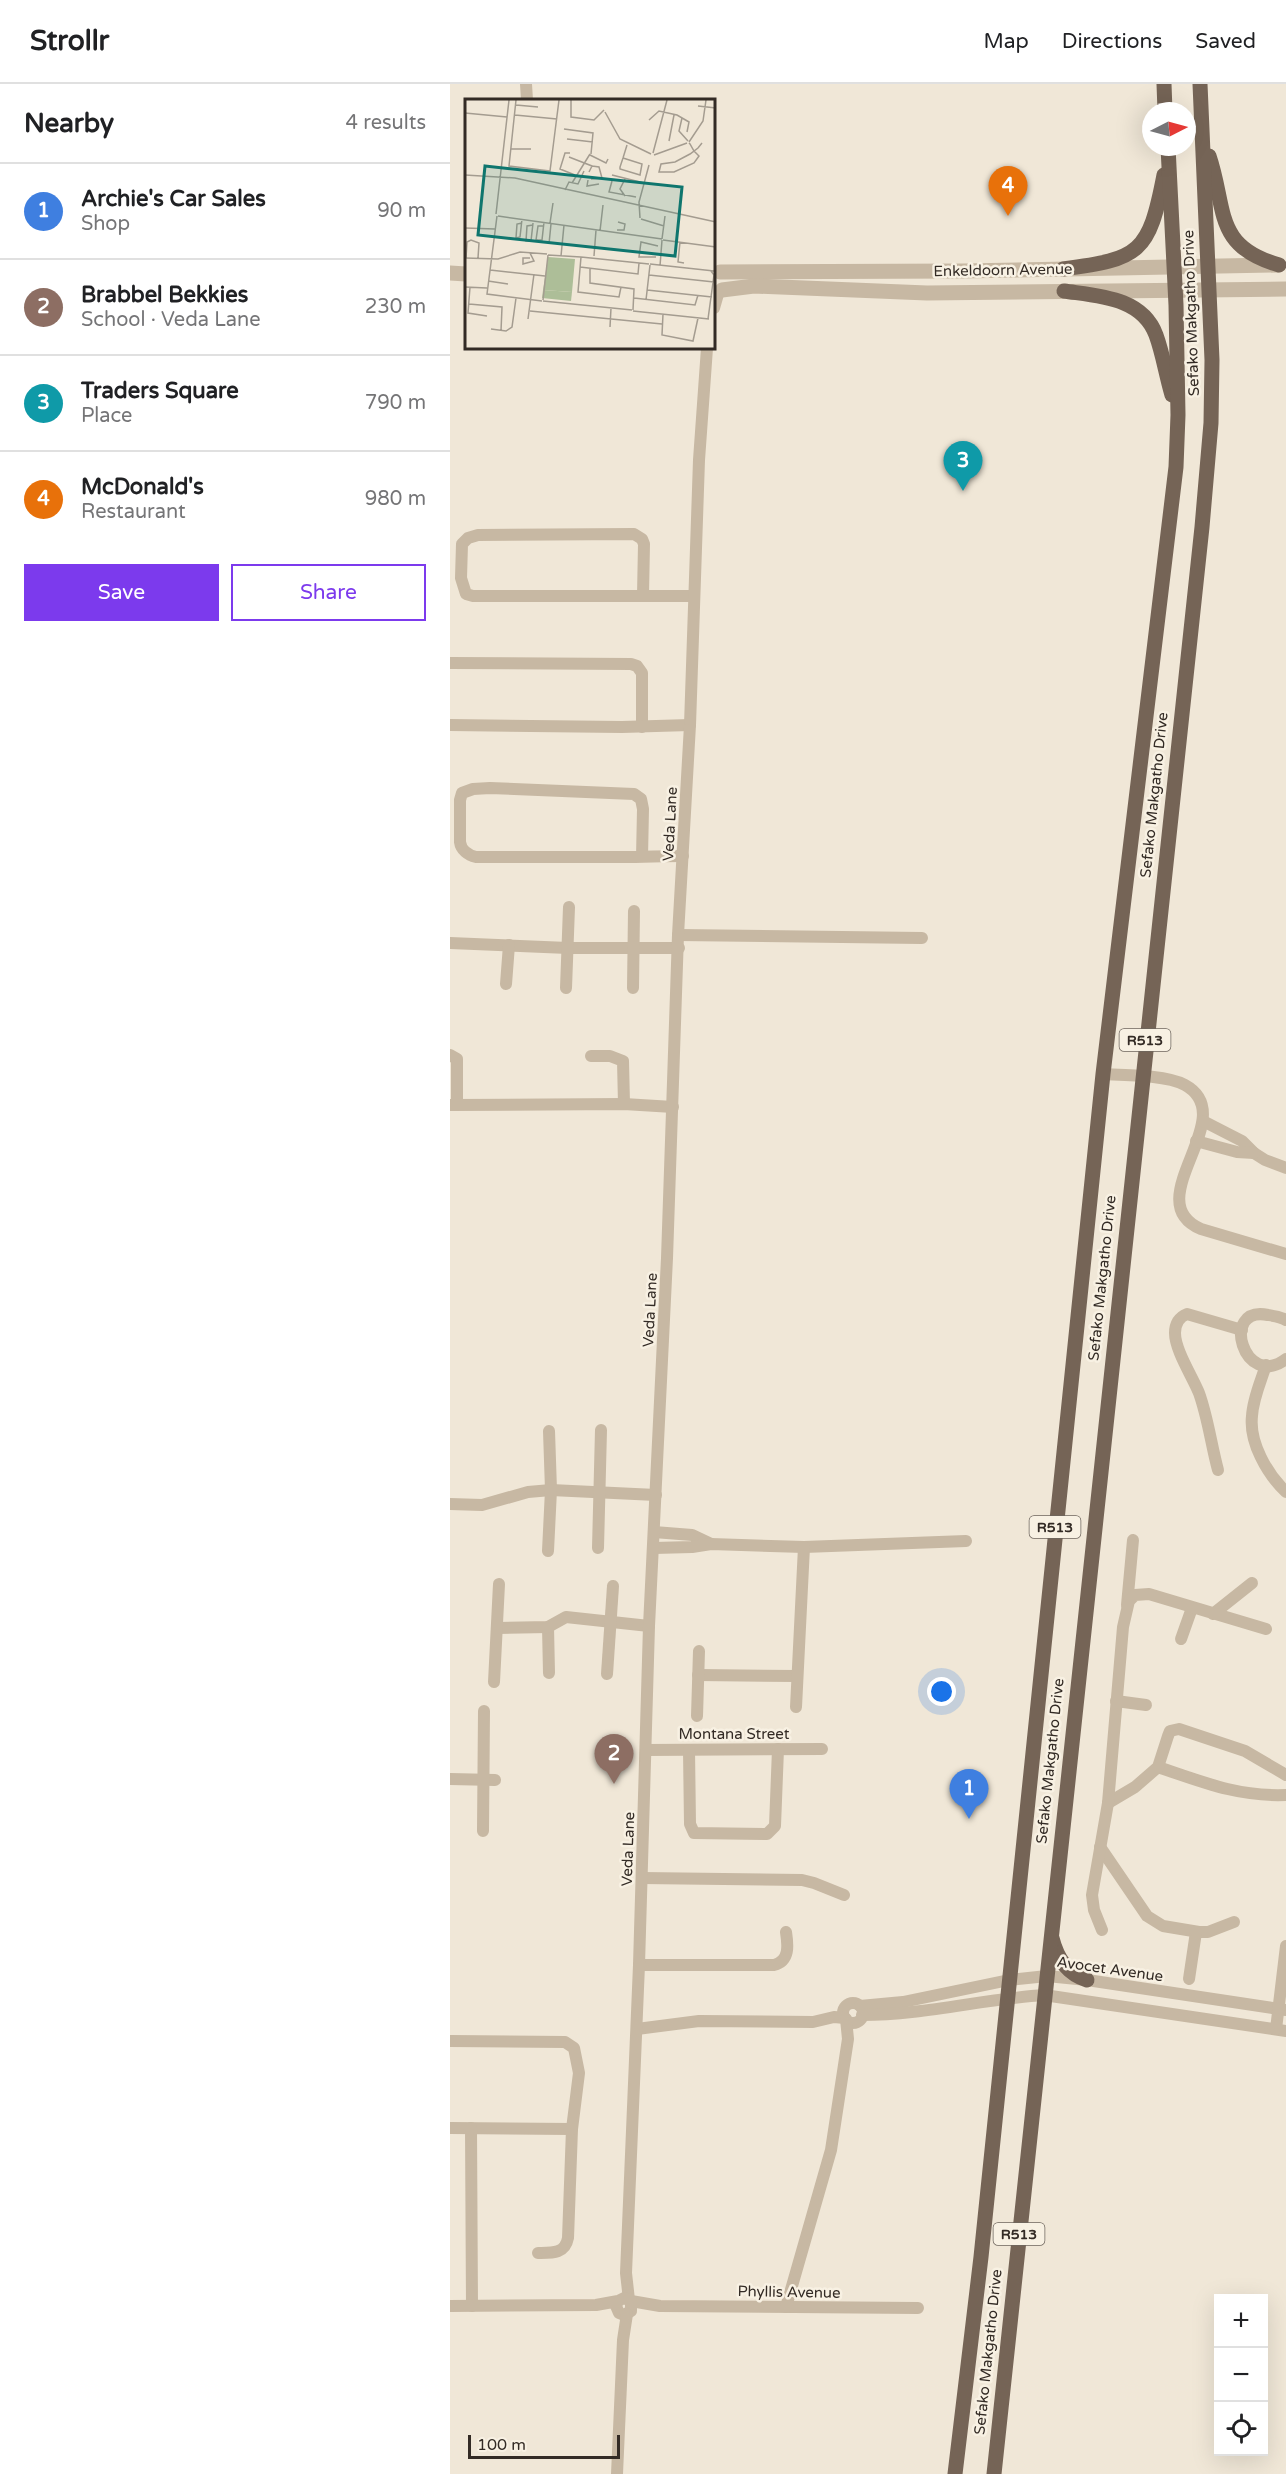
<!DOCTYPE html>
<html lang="en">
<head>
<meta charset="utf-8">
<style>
	body { margin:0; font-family:"Varela Round",sans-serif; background:#f2f2f2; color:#202124 }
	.controls { position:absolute; right:18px; bottom:18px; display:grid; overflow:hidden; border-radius:0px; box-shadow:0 6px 24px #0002 }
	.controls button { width:54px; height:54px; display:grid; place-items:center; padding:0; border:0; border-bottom:2px solid #e0e0e0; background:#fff; color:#202124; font:30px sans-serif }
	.compass { position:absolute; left:692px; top:18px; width:54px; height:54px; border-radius:50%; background:#fff; box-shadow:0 6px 24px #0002; rotate:84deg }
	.scale { position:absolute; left:18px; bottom:15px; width:152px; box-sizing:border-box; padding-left:6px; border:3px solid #332b25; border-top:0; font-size:16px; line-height:21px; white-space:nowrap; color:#332b25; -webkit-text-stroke:4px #f8f1e3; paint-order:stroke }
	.you { position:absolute; left:492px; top:1608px; width:21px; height:21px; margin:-15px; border:4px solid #fff; border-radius:50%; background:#1a73e8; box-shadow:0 0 0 9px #1a73e833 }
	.badge { display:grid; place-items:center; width:39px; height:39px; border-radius:50%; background:#7c3aed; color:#fff; font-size:20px; font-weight:700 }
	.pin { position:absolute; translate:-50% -50px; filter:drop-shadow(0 2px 3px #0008) }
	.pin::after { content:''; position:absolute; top:32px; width:21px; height:18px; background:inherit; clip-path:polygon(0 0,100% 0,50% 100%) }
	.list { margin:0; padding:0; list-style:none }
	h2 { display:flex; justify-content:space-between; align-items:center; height:78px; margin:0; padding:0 24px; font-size:26px }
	h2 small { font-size:20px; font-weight:400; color:#757577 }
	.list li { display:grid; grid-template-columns:39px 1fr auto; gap:18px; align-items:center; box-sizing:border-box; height:96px; padding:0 24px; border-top:2px solid #e0e0e0 }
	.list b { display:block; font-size:22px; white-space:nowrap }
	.list p { margin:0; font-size:20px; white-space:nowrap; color:#757577 }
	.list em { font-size:20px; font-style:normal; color:#757577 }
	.actions { display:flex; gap:12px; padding:18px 24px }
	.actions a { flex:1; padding:14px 0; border:2px solid #7c3aed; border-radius:0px; text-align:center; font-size:21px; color:#7c3aed }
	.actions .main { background:#7c3aed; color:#fff }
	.icon { flex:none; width:33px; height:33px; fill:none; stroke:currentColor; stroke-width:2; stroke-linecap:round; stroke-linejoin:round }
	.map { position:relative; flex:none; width:836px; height:2390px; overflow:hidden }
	header { display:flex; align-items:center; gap:36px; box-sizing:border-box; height:84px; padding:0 30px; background:#fff; border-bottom:2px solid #e0e0e0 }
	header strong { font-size:28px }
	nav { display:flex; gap:33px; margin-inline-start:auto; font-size:21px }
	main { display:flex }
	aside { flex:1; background:#fff }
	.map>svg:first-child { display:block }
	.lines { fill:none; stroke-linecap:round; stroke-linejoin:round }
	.minor { stroke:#c7b8a3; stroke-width:12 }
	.tertiary { stroke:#c7b8a3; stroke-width:15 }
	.primary { stroke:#756456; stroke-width:15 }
	.labels { text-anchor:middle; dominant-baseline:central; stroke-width:5; stroke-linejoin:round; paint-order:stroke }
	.shield { fill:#f8f1e3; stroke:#6e665e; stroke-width:1.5 }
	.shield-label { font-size:14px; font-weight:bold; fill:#332b25 }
	.street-label { font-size:15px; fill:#332b25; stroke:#f8f1e3 }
	.inset-road { fill:none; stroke:#a49c90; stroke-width:1.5 }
	.view { fill:#0f766e; fill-opacity:0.15; stroke:#0f766e; stroke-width:3 }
	.inset-edge { fill:none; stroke:#332b25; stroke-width:3 }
</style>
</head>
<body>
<header>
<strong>Strollr</strong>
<nav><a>Map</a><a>Directions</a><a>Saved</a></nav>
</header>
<main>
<aside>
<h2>Nearby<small>4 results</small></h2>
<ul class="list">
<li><span class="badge" style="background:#3f7fe0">1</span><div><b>Archie's Car Sales</b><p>Shop</p></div><em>90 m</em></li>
<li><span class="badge" style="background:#8d6e63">2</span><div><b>Brabbel Bekkies</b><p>School · Veda Lane</p></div><em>230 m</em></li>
<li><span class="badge" style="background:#0f9aa8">3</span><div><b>Traders Square</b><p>Place</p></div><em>790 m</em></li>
<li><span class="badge" style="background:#e8710a">4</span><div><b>McDonald's</b><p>Restaurant</p></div><em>980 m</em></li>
</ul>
<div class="actions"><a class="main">Save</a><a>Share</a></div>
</aside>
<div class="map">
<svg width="836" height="2390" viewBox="0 0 836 2390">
	<rect width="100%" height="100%" fill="#f0e7d7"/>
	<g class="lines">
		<g class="minor">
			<path d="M 76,0 L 77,16"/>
			<path d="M 264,224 L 268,210"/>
			<path d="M 193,511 L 194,460 L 192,455 L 184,450 L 28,451 L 18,454 L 12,460 L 11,494 L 16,510 L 23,512 L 243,512"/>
			<path d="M 0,579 L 181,580 L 187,582 L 192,589 L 192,643"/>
			<path d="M 0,641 L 172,643 L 240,641"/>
			<path d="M 192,773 L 193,725 L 191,715 L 184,710 L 40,704 L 23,705 L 12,709 L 10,716 L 10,758 C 11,766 18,771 26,773 L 173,773 C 193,773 213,772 233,772"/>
			<path d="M 228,851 L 472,854"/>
			<path d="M 0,859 L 118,864 L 229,864"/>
			<path d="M 56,900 L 59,861"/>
			<path d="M 116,904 L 119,823"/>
			<path d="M 183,904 L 184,827"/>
			<path d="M 0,971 L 7,975 L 7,1021"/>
			<path d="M 141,972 L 160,972 L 173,977 L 174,1020"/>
			<path d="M 653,990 C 674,991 717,991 735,1001 C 793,1033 686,1117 751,1145 L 836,1170"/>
			<path d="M 0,1021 L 174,1020 L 223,1023"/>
			<path d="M 753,1037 L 792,1057 L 804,1069 L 815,1076 L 836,1084"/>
			<path d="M 746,1057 L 787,1068 L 804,1069"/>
			<path d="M 836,1236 C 831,1233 824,1232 818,1231 C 769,1221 794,1307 836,1275"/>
			<path d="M 816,1281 C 811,1297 803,1314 802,1332 C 799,1358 817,1390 836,1408"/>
			<path d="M 768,1386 C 761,1360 758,1334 749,1309 C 742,1292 725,1266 725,1249 C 725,1240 729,1233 737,1230 L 792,1246"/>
			<path d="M 0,1420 L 32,1421 L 78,1408 L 101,1406 L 206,1411"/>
			<path d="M 204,1448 L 242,1451 L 261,1460"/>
			<path d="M 148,1464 L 151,1346"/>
			<path d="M 204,1464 L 242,1463 L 261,1460 L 354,1463 L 516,1457"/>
			<path d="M 98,1467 L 101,1406 L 99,1347"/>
			<path d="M 677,1521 L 683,1456"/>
			<path d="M 763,1530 L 802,1499"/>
			<path d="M 98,1543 L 99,1589"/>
			<path d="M 48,1544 L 98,1543 L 116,1533 L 199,1542"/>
			<path d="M 731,1555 L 742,1524"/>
			<path d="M 157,1590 L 163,1502"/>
			<path d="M 248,1591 L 347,1592"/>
			<path d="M 44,1598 L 49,1500"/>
			<path d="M 666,1617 L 696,1621"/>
			<path d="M 346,1623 L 354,1463"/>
			<path d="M 247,1632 L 249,1567"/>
			<path d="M 196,1666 L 372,1665"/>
			<path d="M 239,1666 L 240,1740 L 244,1749 L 317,1750 L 325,1742 L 328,1665"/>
			<path d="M 708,1683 C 752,1698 789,1713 836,1711"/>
			<path d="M 0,1695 L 45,1696"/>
			<path d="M 658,1719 L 685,1703 L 708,1683 L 718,1652 L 720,1647 L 729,1645 L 795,1667 L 836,1691"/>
			<path d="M 33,1747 L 34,1627"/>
			<path d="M 650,1763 L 697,1832 L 713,1842 L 749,1848 L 758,1848 L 784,1838"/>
			<path d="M 192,1794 L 352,1796 L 364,1799 L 394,1811"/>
			<path d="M 652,1846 L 644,1826 L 642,1811 L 658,1719 L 673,1543 L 679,1517 L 685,1511 L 699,1510 L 816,1545"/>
			<path d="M 189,1881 L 324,1881 C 340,1877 338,1861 336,1848"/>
			<path d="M 739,1895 L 746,1848"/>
			<circle cx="403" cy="1929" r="10"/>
			<path d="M 410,1922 L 453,1918 L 559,1896 L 597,1892 L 637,1896 L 836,1926"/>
			<path d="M 412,1931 C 473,1931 533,1915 594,1911 L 836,1947"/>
			<path d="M 187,1945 L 249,1937 L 363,1938 L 384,1933 L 395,1934"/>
			<path d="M 826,1945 L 836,1862"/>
			<path d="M 0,1957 L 115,1958 L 124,1964 L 129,1989 L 122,2045 L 118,2154 C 115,2170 102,2169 88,2169"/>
			<path d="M 0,2044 L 122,2045"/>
			<path d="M 21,2044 L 22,2222"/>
			<path d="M 179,2216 L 176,2189 L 189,1881 L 199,1542 L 217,1174 L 228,851 L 240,641 L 249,376 L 257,264"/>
			<path d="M 181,2217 L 210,2222 L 468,2224"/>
			<path d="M 0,2222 L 146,2221 L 168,2217 L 174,2214 L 181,2217 L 181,2227 L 174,2231 L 169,2229 L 166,2222 L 168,2217"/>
			<path d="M 336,2223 L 381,2066 L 398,1955 L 396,1935"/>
			<path d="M 167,2390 L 173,2256 L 177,2230"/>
		</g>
		<g class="tertiary">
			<path d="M 270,188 L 513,187 L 828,181"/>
			<path d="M 0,189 L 16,190"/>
			<path d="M 272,206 L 304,202 L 477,209 L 836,205"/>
		</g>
		<g class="primary">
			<path d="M 714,0 L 715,27"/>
			<path d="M 759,72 C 777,125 763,162 829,181"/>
			<path d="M 613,185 C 690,175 699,169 714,91"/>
			<path d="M 614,207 C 648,212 692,213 706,251 C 713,270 716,291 722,311"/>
			<path d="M 602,1854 C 607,1874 617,1890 637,1896"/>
			<path d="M 505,2390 L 531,2173 L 653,990 L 726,383 L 728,331 L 726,221 L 718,63"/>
			<path d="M 544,2390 L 752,443 L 761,339 L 762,276 L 750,0"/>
		</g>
	</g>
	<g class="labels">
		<g class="shield">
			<rect x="669.5" y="945" width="51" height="22" rx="4.5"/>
			<rect x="579.5" y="1432" width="51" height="22" rx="4.5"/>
			<rect x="543.5" y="2139" width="51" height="22" rx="4.5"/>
		</g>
		<g class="shield-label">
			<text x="695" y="956">R513</text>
			<text x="605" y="1443">R513</text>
			<text x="569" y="2150">R513</text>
		</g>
		<g class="street-label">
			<text transform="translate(553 186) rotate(-1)">Enkeldoorn Avenue</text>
			<text transform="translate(741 229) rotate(-92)">Sefako Makgatho Drive</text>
			<text transform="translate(704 711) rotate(-84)">Sefako Makgatho Drive</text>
			<text transform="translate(220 740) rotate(-87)">Veda Lane</text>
			<text transform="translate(652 1194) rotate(-84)">Sefako Makgatho Drive</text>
			<text transform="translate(200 1226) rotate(-87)">Veda Lane</text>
			<text x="284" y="1650">Montana Street</text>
			<text transform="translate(600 1677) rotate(-84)">Sefako Makgatho Drive</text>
			<text transform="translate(178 1765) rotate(-88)">Veda Lane</text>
			<text transform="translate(660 1885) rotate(8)">Avocet Avenue</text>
			<text transform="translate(339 2208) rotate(1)">Phyllis Avenue</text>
			<text transform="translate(538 2268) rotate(-84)">Sefako Makgatho Drive</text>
		</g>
	</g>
	<g transform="translate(15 15)">
		<rect width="250" height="250" fill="#f0e7d7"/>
		<path d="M 83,158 L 110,160 L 107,193 L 78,191 Z" fill="#adbe98"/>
		<path d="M 78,191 L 107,193 L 106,202 L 77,199 Z" fill="#adbe98"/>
		<path class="inset-road" d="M 51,1 L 44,67 L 85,72 L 94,1M 106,1 L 106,18 L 129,21 L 139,11M 51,6 L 73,8M 233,7 L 251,9M 140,13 L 155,40 L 186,55M 0,14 L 42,18M 50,16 L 92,20M 217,19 L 214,32 L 223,42M 184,21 L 194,12 L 212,16 L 224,23 L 222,33M 99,30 L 128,34 L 126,55M 102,40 L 128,43M 204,42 L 209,16M 224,43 L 238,22 L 241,1M 224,44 L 225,45 L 229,52 L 234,57 L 229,64 L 209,73 L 194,73 L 196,65 L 210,63 L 225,55 L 233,49 L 237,44M 46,50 L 66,50M 105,54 L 100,54 L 95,70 L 110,76M 188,54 L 202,1M 125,56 L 141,64 L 143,60M 189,56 L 222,44M 104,58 L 127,67 L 124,73M 158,59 L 177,65 L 175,76 L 155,70 L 155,68 L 158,59 L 162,46M 0,76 L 50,79 L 251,123M 147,76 L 179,84M 126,80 L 137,79 L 134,68 L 127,67M 160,80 L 155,90 L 160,97M 123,81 L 122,87 L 134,85M 147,82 L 144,93 L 171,98M 107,84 L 125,55M 100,91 L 104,83 L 113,85 L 119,72M 31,115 L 44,1M 32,117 L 22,195 L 77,202M 33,117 L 197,140M 175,119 L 174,103 L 184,66M 176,120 L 199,127M 85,124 L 88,104M 0,129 L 30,130M 152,131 L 159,131 L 160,125 L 153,123M 135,132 L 138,106M 51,139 L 55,138 L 57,120M 51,139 L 52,125 L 57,124M 197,140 L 200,117M 71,141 L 77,141 L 79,123M 71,141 L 73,127 L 78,127M 198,141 L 251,148M 66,142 L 61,142 L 62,127 L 68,126M 66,142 L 68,124M 215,143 L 213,163 L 219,164M 84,145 L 86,125M 83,156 L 116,158M 96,157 L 99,126M 129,157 L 131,131M 116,158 L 113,193 L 154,198 L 156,188M 116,158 L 184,165M 191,158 L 174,158 L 176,143 L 193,147M 0,159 L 33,160 L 55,153 L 82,155M 1,159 L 2,143 L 6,141 L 14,144 L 13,159M 65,159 L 58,159 L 58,165 L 69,162 L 65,154M 185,165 L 249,172M 195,167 L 197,141M 115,168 L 173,175 L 174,164M 125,169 L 125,184 L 169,190 L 168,211M 25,171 L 80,177M 184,176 L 249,183M 23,182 L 43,185M 0,188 L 22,189M 5,188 L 3,214 L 22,217M 182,191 L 247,198M 169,199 L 230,206 L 233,196M 78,201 L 83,156M 181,201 L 185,166M 78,202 L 167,211M 4,205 L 37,208 L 36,232M 65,212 L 197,225M 168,212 L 244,220M 198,215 L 197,236 L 228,242 L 233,219M 63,220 L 69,175M 243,220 L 249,176 L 246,172M 145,228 L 146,209M 26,230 L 41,232 L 47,228 L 51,199"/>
		<path class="view" d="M 20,67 L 217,88 L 210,157 L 13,136 Z"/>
		<rect width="250" height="250" class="inset-edge"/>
	</g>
</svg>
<div class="controls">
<button>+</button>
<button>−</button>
<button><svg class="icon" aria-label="locate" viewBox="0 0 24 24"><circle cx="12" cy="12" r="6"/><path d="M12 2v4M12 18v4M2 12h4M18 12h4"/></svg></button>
</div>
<svg class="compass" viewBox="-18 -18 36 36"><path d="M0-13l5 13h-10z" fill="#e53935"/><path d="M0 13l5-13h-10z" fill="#757577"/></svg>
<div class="scale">100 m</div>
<div class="you"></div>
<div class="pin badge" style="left:519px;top:1735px;background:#3f7fe0">1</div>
<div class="pin badge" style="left:164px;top:1700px;background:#8d6e63">2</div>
<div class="pin badge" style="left:513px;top:407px;background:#0f9aa8">3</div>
<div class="pin badge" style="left:558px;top:132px;background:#e8710a">4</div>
</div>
</main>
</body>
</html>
